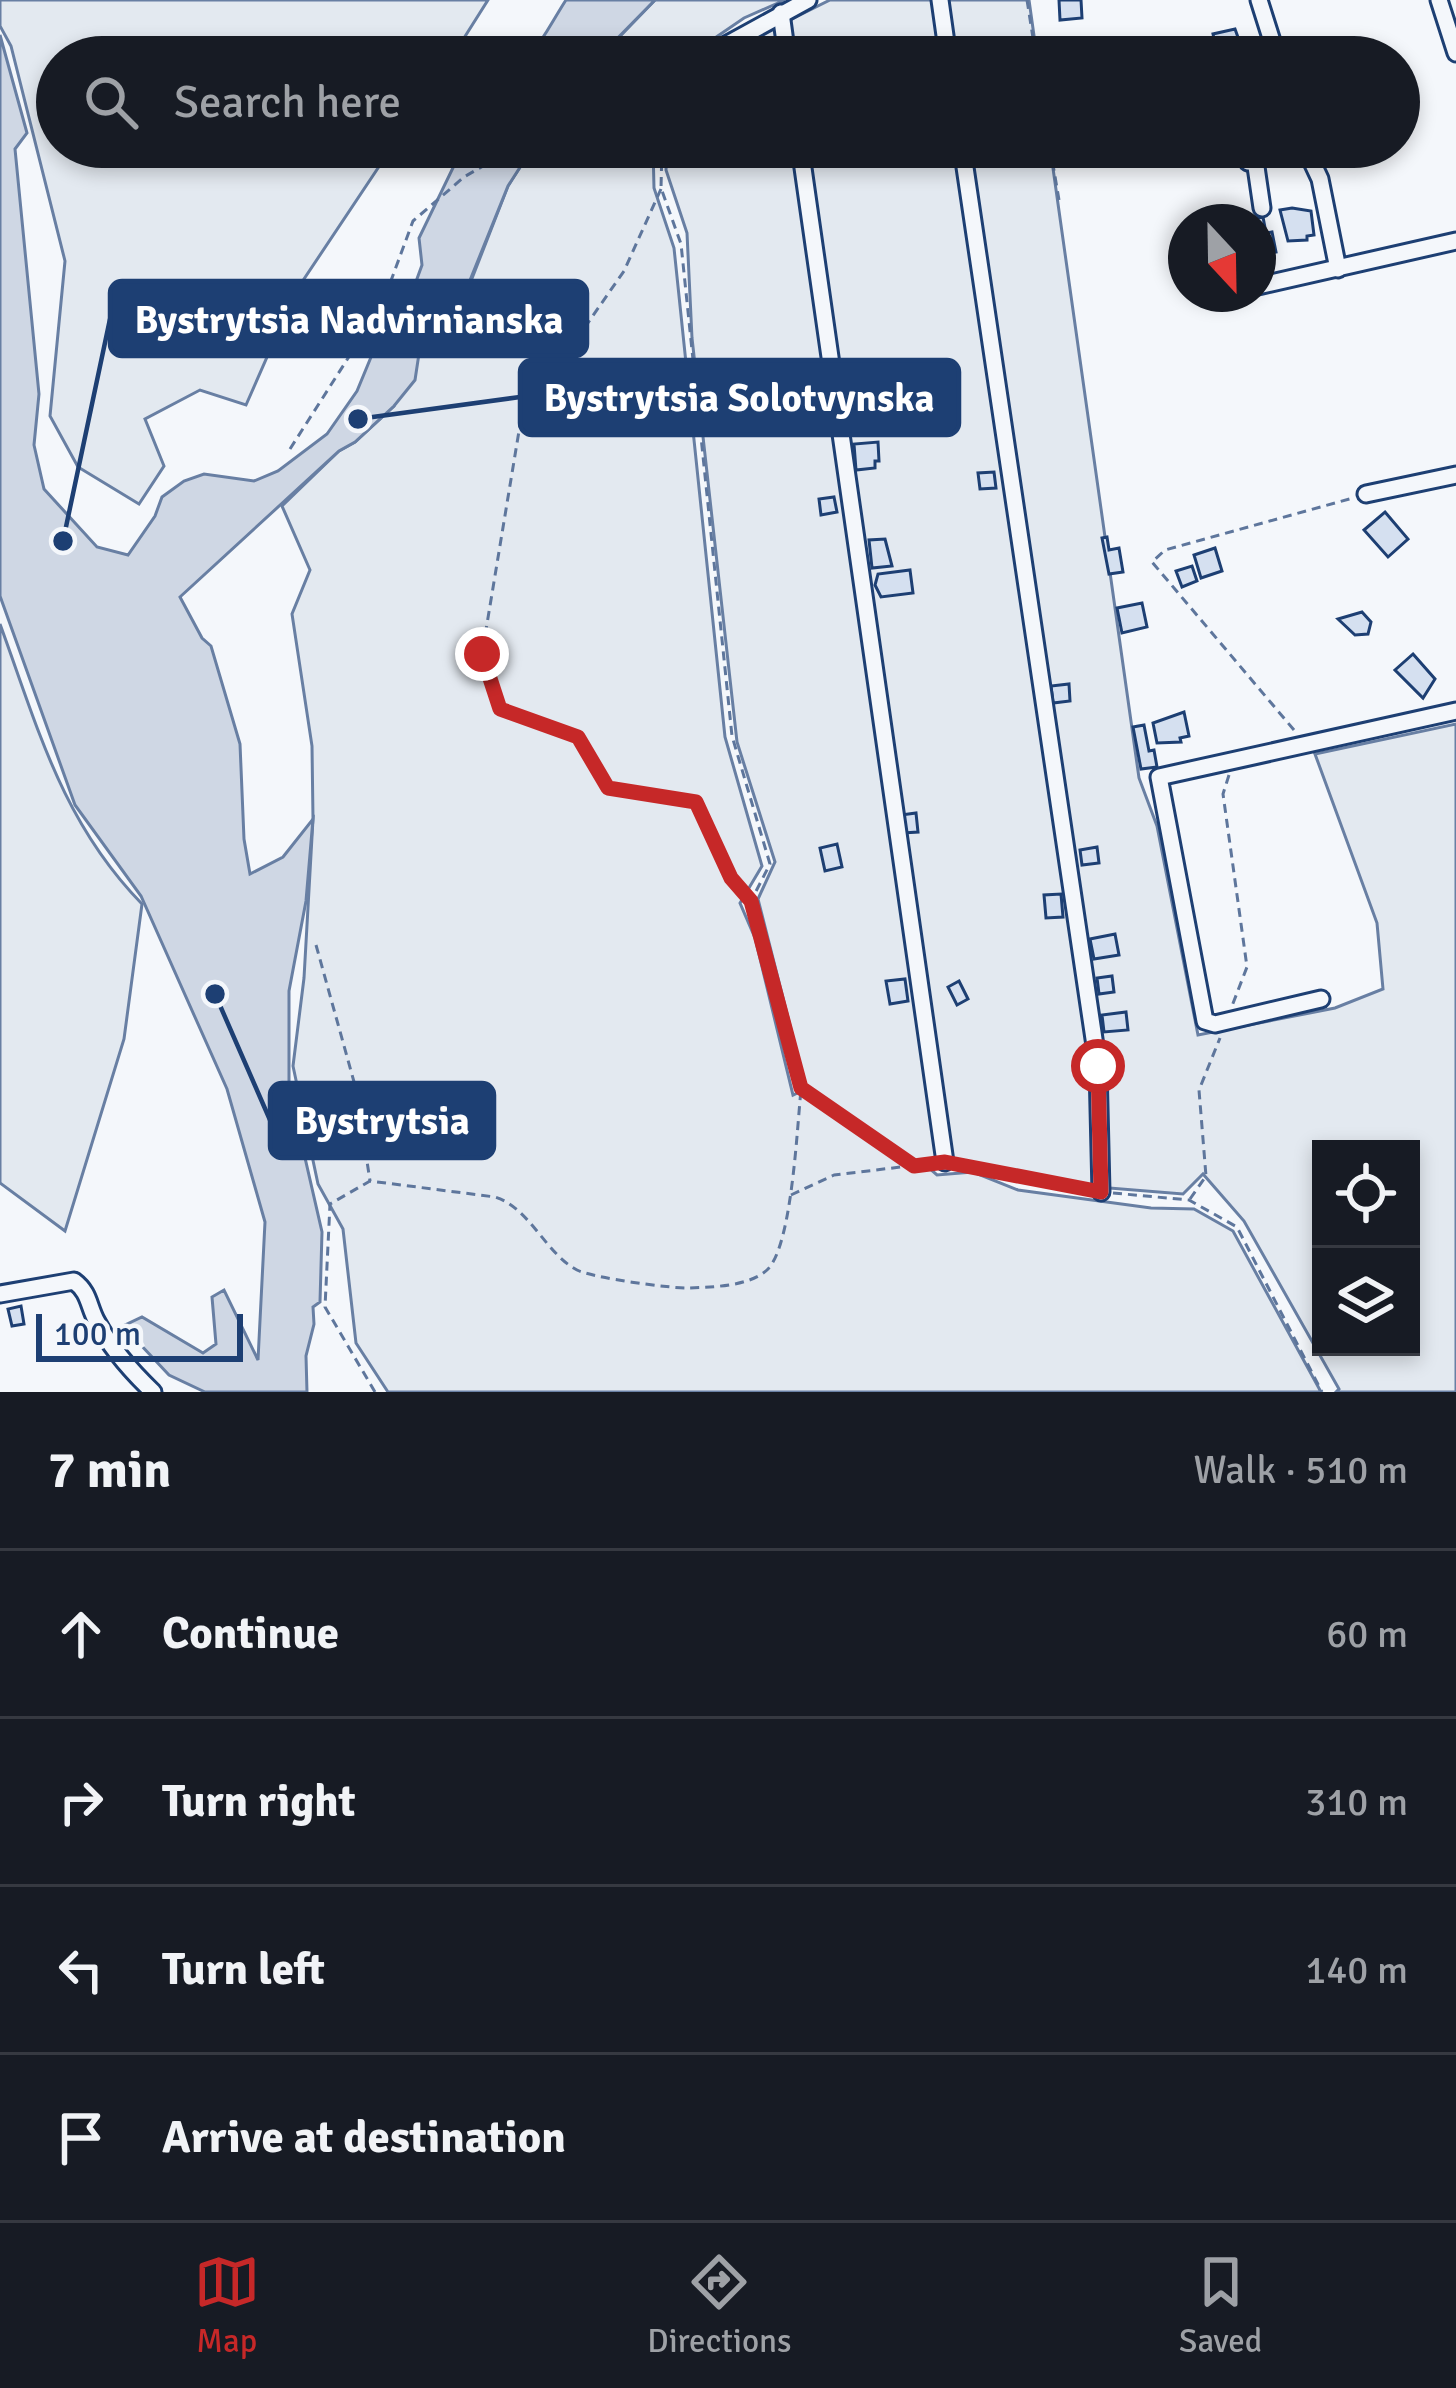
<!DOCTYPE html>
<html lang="en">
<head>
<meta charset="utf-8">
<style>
	body { margin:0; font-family:Signika,sans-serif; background:#242831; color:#f1f3f6 }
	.controls { position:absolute; right:36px; bottom:36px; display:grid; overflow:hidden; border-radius:0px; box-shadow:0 6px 18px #0003 }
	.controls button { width:108px; height:108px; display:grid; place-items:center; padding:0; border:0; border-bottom:3px solid #363941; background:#171b24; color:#f1f3f6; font:60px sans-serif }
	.compass { position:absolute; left:1168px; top:204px; width:108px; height:108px; border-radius:50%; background:#171b24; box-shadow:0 6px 18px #0003; rotate:158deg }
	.scale { position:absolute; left:36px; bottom:30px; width:207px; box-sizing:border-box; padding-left:12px; border:6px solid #1d3f73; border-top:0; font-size:33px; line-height:42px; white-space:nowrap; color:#1d3f73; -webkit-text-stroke:9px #f4f7fb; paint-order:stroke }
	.stop { position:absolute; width:36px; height:36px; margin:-27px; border:9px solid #c62828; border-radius:50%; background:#fff }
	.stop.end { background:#c62828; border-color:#fff; box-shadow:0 3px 12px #0008 }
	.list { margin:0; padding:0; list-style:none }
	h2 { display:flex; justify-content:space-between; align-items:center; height:156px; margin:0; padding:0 48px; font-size:51px }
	h2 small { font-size:39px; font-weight:400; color:#9ea1a6 }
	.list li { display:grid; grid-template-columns:78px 1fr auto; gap:36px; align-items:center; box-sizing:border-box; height:168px; padding:0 48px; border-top:3px solid #363941 }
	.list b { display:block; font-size:45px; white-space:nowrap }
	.list em { font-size:39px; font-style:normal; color:#9ea1a6 }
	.icon { flex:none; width:66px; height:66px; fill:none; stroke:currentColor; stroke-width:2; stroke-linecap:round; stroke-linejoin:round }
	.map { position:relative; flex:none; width:1456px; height:1392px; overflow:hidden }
	.search { position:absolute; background:#171b24; box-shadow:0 6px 18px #0003; left:36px; right:36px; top:36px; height:132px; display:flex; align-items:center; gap:30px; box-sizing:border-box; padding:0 42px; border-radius:66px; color:#9ea1a6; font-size:45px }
	.sheet { height:828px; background:#171b24 }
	nav { display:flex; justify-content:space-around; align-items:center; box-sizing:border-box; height:168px; border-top:3px solid #363941; background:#171b24; font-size:33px; color:#9ea1a6 }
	nav a { display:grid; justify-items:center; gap:6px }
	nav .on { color:#c62828 }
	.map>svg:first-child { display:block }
	.green { fill:#e3e9f0; stroke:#687fa3; stroke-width:3; fill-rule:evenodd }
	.water { fill:#cfd7e4; stroke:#687fa3; stroke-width:3 }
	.building { fill:#d5e0f0; stroke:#1d3f73; stroke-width:3 }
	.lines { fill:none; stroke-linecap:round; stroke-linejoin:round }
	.minor-casing { stroke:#1d3f73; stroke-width:21 }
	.path { stroke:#5e769c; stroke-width:3; stroke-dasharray:9 6; stroke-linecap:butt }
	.minor { stroke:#f4f7fb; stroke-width:15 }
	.route { stroke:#c62828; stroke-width:15 }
	.leader { fill:none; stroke:#1d3f73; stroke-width:4.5 }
	.callout-dot { fill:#1d3f73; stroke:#f4f7fb; stroke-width:4.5 }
	.callout { fill:#1d3f73; stroke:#1d3f73; stroke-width:4.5 }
	.callout-label { font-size:39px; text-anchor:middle; font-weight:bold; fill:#fff }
</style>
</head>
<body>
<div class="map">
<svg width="1456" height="1392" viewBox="0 0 1456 1392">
	<rect width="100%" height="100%" fill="#f4f7fb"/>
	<g class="green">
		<path d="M 0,0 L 488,0 L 452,57 L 57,57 L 57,147 L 392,147 L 296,291 L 246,405 L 200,390 L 145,419 L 164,466 L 139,504 L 78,467 L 50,416 L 65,261 L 11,46 L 0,26 Z"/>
		<path d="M 655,0 L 785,0 L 744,18 L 687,57 L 601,56 Z"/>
		<path d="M 830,0 L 1029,0 L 1037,57 L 715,57 Z"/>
		<path d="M 543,147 L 653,147 L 654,188 L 674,248 L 725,737 L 762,866 L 740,903 L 755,938 L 793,1095 L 806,1089 L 758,899 L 775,862 L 737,742 L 692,338 L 687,233 L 666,170 L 667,147 L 1050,147 L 1139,778 L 1157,826 L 1198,1035 L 1335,1008 L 1383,989 L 1377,923 L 1315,754 L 1456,724 L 1456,1392 L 1336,1392 L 1339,1389 L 1244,1221 L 1203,1174 L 1183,1194 L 1060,1184 L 947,1158 L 921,1161 L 937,1175 L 973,1172 L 1018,1190 L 1151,1208 L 1194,1209 L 1233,1231 L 1321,1392 L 388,1392 L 356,1343 L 343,1229 L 318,1184 L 293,1066 L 304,978 L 313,819 L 312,746 L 292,614 L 310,570 L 282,506 L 339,451 L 355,442 L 394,406 L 420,347 L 464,299 L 508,186 L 529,153 ZM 1321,1149 L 1411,1149 L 1411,1347 L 1321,1347 Z"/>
		<path d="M 0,624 C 38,728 62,822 142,904 L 124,1039 L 65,1231 L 0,1183 Z"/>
	</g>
	<g class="water">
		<path d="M 566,0 L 655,0 L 599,57 L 529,57 C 544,39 553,20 566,0 Z"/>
		<path d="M 0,35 L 27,133 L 15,149 L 39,394 L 34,445 L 44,489 L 97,547 L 128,555 L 155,516 L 162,497 L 184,481 L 204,474 L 254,481 L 278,471 L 327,434 L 357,391 L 381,333 L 414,287 L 422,265 L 419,238 L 463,147 L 533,147 L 508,186 L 456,315 L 444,330 L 420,347 L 415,380 L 394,406 L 355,442 L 339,451 L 180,597 L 202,638 L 211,646 L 240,744 L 244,839 L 250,874 L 283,857 L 313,819 L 306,901 L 289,991 L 289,1088 L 322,1232 L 320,1302 L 313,1307 L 314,1324 L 306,1356 L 307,1392 L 205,1392 L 169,1375 L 123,1326 L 142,1317 L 203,1353 L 216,1344 L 212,1297 L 224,1290 L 258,1360 L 265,1222 L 227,1089 L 141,896 L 75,805 L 0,596 Z"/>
	</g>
	<g class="building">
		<path d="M 1059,0 L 1081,0 L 1082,18 L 1060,20 Z"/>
		<path d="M 1235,29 L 1244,54 L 1218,57 L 1213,34 Z"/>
		<path d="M 1292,208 L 1311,211 L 1314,235 L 1307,236 L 1307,240 L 1288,241 L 1280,210 Z"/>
		<path d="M 1263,217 L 1266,233 L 1272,232 L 1276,252 L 1258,255 L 1258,222 L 1244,221 Z"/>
		<path d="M 878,442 L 879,461 L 875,461 L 875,468 L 856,470 L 854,444 Z"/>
		<path d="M 994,472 L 996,488 L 980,489 L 978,473 Z"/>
		<path d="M 834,497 L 837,512 L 821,515 L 819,499 Z"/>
		<path d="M 1385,512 L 1408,539 L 1388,557 L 1364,530 Z"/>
		<path d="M 1107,537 L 1109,550 L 1119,548 L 1123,572 L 1109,574 L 1102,538 Z"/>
		<path d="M 885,539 L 892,566 L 872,568 L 869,540 Z"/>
		<path d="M 1215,548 L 1222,571 L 1201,578 L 1194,555 Z"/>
		<path d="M 1192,566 L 1197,581 L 1182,587 L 1176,571 Z"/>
		<path d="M 910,570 L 913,593 L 881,597 L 875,585 L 878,574 Z"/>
		<path d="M 1142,603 L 1147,627 L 1122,633 L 1117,608 Z"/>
		<path d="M 1362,612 L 1371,622 L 1368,634 L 1355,635 L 1338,619 Z"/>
		<path d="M 1413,654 L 1435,679 L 1423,698 L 1395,670 Z"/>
		<path d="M 1069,684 L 1070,701 L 1053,703 L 1051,686 Z"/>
		<path d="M 1184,712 L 1189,736 L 1180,738 L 1181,742 L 1157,743 L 1153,723 Z"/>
		<path d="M 1144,725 L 1149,751 L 1154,750 L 1157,767 L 1141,769 L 1133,727 Z"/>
		<path d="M 916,813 L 918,832 L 903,833 L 901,815 Z"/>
		<path d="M 837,844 L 842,867 L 825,871 L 820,848 Z"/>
		<path d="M 1097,847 L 1099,863 L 1082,865 L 1080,850 Z"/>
		<path d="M 1061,894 L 1063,917 L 1046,918 L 1044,895 Z"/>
		<path d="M 1115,934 L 1119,955 L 1094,959 L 1090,939 Z"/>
		<path d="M 1112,976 L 1114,992 L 1099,994 L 1097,978 Z"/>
		<path d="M 905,979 L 908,1001 L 890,1004 L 886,981 Z"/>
		<path d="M 959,981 L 968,999 L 957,1005 L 948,987 Z"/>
		<path d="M 1126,1012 L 1128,1030 L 1104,1032 L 1102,1015 Z"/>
		<path d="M 21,1306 L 24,1324 L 12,1326 L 8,1309 Z"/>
	</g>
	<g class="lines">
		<defs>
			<g id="minor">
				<path d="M 940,0 L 948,57"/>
				<path d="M 1259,0 L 1277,57"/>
				<path d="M 1439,0 L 1456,53"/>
				<path d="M 781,13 L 787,57"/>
				<path d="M 704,57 L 808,0"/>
				<path d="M 800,147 L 945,1162"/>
				<path d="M 962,147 L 1098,1066 L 1101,1192"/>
				<path d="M 1260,147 L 1255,160 L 1262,208"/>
				<path d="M 1305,147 L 1320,179 L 1338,269"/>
				<path d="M 1248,162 L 1297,147"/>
				<path d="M 1258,286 L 1456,241"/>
				<path d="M 1366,494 L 1456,475"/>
				<path d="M 1321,999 L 1215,1024 L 1205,1021 L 1159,777 L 1456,711"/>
				<path d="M 0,1294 L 74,1281 C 90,1293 88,1306 97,1322 C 111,1348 132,1372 153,1392"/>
			</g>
		</defs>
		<use href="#minor" class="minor-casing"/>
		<g class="path">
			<path d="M 1027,0 L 1036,57"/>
			<path d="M 662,147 L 661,188 L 681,244 L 732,736 L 770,864 L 751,901 L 801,1088 L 913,1166 L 933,1163"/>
			<path d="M 1050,147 L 1059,200"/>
			<path d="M 661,189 L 624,271 L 521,419 L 482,654 L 500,709 L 578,737 L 609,788 L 696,803 L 731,878 L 750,900"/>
			<path d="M 290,449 L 382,305 L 413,221 L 464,177 L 516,147"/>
			<path d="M 1294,730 L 1152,562 L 1165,550 L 1353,498"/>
			<path d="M 1229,775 L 1223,794 L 1247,967 L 1232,1006"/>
			<path d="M 316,945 L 356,1089 L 370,1181"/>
			<path d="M 960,1165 L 1086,1189"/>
			<path d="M 1113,1193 L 1189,1200 L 1237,1227 L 1322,1392"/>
			<path d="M 791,1195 L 834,1175 L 909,1166"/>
			<path d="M 1190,1199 L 1206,1176 L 1199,1090 L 1220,1038"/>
			<path d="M 375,1392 L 325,1307 L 330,1204 L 370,1181 L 495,1197 C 529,1207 546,1254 577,1270 C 593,1278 668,1288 687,1288 C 711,1287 748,1287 767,1270 C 792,1247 797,1127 801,1090"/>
		</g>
		<use href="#minor" class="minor"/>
	</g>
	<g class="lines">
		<path class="route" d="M 482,654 L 500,709 L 578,737 L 608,788 L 696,802 L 731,878 L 751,901 L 801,1088 L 914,1166 L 945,1162 L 1101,1192 L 1098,1066"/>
	</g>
	<path class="leader" d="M63 541L110 319M358 419L520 397M215 994L270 1120"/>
	<g class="callout-dot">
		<circle cx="63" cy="541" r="12"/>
		<circle cx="358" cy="419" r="12"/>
		<circle cx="215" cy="994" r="12"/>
	</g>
	<g class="callout">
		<rect x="110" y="281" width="477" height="75" rx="12"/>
		<rect x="520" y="360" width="439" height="75" rx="12"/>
		<rect x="270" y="1083" width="224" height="75" rx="12"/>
	</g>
	<g class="callout-label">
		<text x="349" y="333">Bystrytsia Nadvirnianska</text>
		<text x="739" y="411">Bystrytsia Solotvynska</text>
		<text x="382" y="1134">Bystrytsia</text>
	</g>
</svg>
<div class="controls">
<button><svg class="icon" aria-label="locate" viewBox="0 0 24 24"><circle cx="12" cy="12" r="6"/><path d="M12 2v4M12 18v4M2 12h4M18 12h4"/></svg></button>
<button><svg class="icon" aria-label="layers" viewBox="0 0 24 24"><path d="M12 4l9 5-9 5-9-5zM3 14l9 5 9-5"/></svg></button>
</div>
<svg class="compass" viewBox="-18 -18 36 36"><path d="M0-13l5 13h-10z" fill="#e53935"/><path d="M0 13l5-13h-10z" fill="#9ea1a6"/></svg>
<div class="scale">100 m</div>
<div class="stop" style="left:1098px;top:1066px"></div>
<div class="stop end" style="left:482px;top:654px"></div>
<div class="search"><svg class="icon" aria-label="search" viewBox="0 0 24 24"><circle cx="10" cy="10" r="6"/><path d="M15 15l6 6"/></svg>Search here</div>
</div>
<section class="sheet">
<h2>7 min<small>Walk · 510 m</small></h2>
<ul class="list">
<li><svg class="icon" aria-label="ahead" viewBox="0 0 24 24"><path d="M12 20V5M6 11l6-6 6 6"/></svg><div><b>Continue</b></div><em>60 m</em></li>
<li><svg class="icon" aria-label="right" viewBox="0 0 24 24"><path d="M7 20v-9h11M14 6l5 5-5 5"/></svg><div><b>Turn right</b></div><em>310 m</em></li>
<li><svg class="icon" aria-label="left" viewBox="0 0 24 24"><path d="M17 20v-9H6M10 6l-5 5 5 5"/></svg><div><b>Turn left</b></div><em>140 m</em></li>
<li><svg class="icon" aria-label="arrive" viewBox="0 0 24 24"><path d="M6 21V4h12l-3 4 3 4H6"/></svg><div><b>Arrive at destination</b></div></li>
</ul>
</section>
<nav>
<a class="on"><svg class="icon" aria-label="map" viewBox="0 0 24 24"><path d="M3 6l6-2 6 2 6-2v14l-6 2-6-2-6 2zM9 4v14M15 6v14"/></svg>Map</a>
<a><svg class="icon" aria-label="directions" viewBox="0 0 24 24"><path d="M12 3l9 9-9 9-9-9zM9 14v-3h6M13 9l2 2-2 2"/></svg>Directions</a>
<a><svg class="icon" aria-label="saved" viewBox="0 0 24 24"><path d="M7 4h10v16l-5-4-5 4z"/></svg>Saved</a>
</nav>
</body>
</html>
